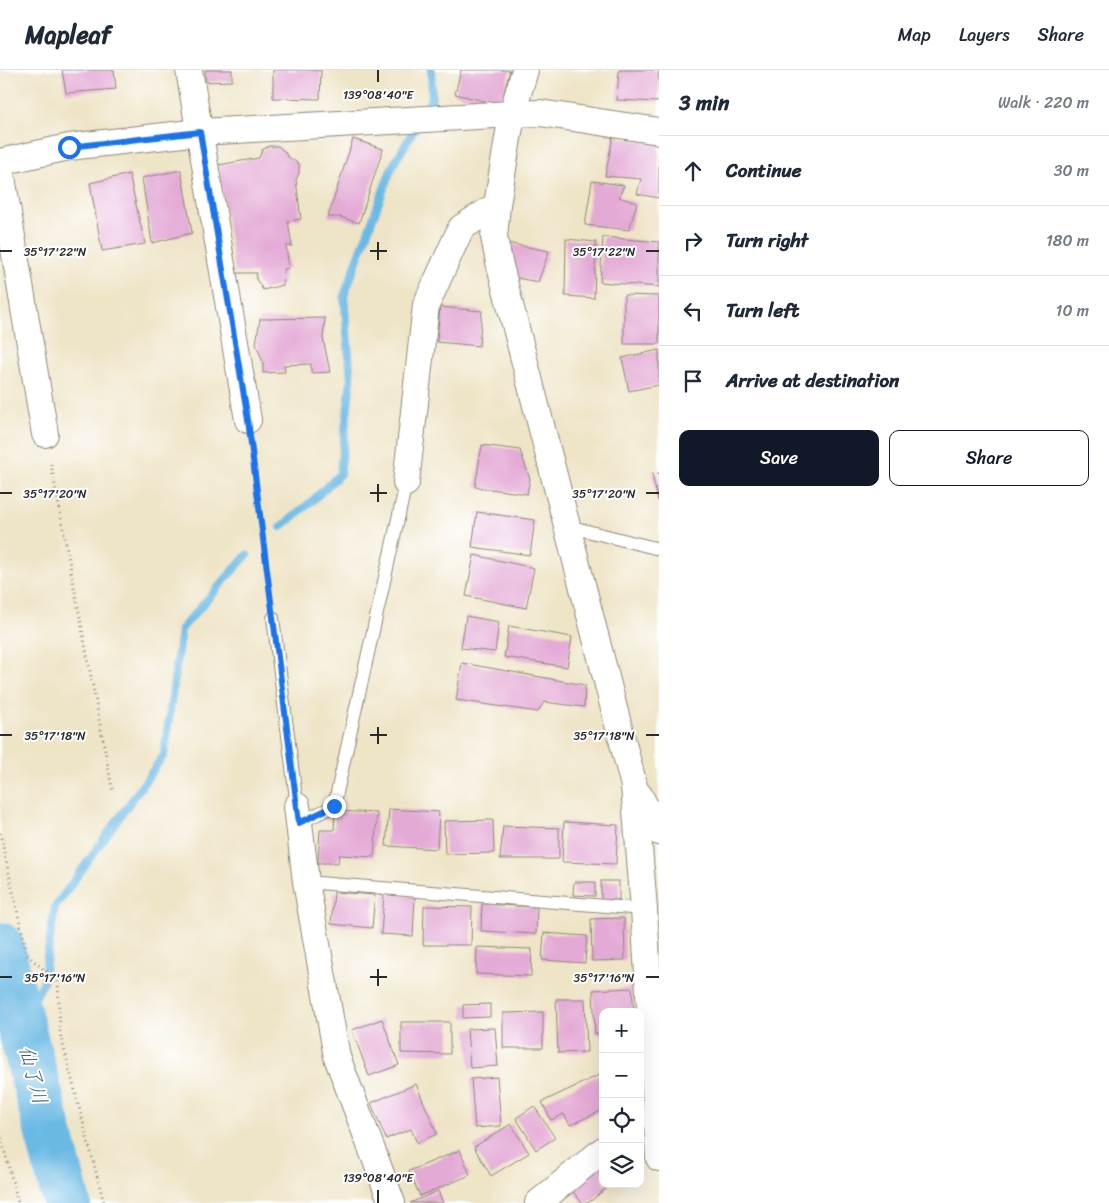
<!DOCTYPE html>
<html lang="en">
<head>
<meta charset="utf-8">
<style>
	body { margin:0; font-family:Sriracha,"Klee One",sans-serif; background:#f6f6f7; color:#1f2937 }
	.controls { position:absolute; right:15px; bottom:15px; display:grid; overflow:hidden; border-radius:10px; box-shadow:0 5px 20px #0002 }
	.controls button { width:45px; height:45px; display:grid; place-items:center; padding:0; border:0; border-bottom:1px solid #e0e1e3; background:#fff; color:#1f2937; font:25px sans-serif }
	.stop { position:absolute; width:15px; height:15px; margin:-11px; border:4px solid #1a73e8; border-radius:50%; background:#fff }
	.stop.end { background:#1a73e8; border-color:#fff; box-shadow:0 1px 5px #0008 }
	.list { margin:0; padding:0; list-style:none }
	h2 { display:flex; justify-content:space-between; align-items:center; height:65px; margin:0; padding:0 20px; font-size:21px }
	h2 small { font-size:16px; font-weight:400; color:#747a83 }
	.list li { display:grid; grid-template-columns:32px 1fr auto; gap:15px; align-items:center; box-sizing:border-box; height:70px; padding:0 20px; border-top:1px solid #e0e1e3 }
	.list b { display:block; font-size:19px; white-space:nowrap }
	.list em { font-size:16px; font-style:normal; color:#747a83 }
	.actions { display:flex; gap:10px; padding:15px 20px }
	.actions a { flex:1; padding:11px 0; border:1px solid #111827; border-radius:10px; text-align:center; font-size:18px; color:#111827 }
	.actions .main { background:#111827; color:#fff }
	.icon { flex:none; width:28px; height:28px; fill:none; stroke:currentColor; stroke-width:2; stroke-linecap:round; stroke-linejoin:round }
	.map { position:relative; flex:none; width:659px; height:1133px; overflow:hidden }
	header { display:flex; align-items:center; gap:30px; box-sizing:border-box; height:70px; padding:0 25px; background:#fff; border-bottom:1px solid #e0e1e3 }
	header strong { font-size:24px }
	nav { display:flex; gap:28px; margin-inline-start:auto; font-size:18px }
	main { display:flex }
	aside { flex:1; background:#fff }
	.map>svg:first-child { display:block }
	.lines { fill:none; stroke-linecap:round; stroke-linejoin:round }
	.stream { stroke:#6ab9e4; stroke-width:8 }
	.river { stroke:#6ab9e4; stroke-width:48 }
	.building { fill:#e4aad6 }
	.service-casing { stroke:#8c8878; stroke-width:14 }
	.minor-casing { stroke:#8c8878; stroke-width:28 }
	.path { stroke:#8c8878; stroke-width:3; stroke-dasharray:1 4; stroke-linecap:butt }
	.service { stroke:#fff; stroke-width:12 }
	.minor { stroke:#fff; stroke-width:26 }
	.route { stroke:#1a73e8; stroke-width:6 }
	.ticks { fill:none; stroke:#2b2b2b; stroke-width:2 }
	.labels { text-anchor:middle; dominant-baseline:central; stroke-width:4; stroke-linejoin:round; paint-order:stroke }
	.water-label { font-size:20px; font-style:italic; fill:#415d6c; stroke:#fff }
	.ticks-label { font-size:12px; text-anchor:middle; fill:#2b2b2b; stroke:#fff; stroke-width:4; stroke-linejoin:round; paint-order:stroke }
</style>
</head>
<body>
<header>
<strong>Mapleaf</strong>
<nav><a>Map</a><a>Layers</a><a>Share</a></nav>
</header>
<main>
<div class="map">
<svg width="659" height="1133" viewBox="0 0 659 1133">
	<rect width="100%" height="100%" fill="#fff"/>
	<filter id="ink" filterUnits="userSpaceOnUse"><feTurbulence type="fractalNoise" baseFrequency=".02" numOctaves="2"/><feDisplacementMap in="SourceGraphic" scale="10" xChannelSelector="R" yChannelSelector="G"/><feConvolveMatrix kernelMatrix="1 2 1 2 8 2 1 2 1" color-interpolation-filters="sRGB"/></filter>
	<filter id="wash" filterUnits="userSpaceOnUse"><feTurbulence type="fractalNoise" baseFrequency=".0096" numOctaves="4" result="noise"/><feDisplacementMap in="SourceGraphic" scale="20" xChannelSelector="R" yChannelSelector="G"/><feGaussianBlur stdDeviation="1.12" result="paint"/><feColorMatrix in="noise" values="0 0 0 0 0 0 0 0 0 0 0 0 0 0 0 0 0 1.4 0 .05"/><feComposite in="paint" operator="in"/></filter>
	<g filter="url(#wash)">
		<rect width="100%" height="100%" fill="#eee4c6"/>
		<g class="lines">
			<g class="stream">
				<path d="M 424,43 L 432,28 L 431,0"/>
				<path d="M 281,457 L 312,431 L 340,404 L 351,310 L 344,226 L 392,97 L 417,55"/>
				<path d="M 21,955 L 43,913 L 55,837 L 164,685 L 181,559 L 247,485"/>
			</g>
			<path class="river" d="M 0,876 L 67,1133"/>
		</g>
		<g id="blocks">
			<g class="building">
				<path d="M 62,0 L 114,0 L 116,19 L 66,23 Z"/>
				<path d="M 205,0 L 232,0 L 232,11 L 206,12 Z"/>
				<path d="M 273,0 L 321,0 L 320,29 L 273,28 Z"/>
				<path d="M 461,0 L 510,0 L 501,35 L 455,24 Z"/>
				<path d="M 619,0 L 659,0 L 659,32 L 617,30 Z"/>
				<path d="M 613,67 L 659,73 L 659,128 L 637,124 L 641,109 L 605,106 Z"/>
				<path d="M 353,69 L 383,79 L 359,153 L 340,147 L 328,147 Z"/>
				<path d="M 269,76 L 278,76 L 285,82 L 287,86 L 299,94 L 299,103 L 296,110 L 301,149 L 288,151 L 292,176 L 286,176 L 289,198 L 284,199 L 283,215 L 263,220 L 256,209 L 257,203 L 235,203 L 218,95 L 259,88 L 262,80 Z"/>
				<path d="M 181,100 L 192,163 L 152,173 L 142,108 Z"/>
				<path d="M 129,104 L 145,174 L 102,181 L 90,113 Z"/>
				<path d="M 592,111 L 624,115 L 619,127 L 637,133 L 629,160 L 585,155 Z"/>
				<path d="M 603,167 L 659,172 L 659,217 L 600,212 Z"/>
				<path d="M 566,169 L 596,172 L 594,228 L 565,226 Z"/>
				<path d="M 507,173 L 549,181 L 538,212 L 512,207 Z"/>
				<path d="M 624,225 L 659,226 L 659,274 L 624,274 Z"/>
				<path d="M 440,237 L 482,241 L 479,276 L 437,272 Z"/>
				<path d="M 325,248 L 323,268 L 330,302 L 311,303 L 311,294 L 284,295 L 285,302 L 263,303 L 263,292 L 256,274 L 260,249 Z"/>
				<path d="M 659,280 L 659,315 L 629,321 L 622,288 Z"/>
				<path d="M 482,375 L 520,380 L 530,409 L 527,424 L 475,417 Z"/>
				<path d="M 659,403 L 659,431 L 658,431 L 652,404 Z"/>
				<path d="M 477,442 L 535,450 L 530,485 L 472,477 Z"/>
				<path d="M 474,485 L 534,498 L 526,538 L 466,526 Z"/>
				<path d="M 466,546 L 499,552 L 495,582 L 461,578 Z"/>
				<path d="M 509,556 L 572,567 L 567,597 L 504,587 Z"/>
				<path d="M 462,593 L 585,615 L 584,637 L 544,632 L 538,642 L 456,630 Z"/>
				<path d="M 389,739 L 439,742 L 437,779 L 386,776 Z"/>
				<path d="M 335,741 L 377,743 L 374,787 L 339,785 L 338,793 L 318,793 L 320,760 L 334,760 Z"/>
				<path d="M 493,750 L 494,783 L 445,784 L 444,751 Z"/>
				<path d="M 564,752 L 618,755 L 616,794 L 562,792 Z"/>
				<path d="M 503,756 L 559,758 L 559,789 L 500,789 Z"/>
				<rect x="601" y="811" width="18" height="19"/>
				<path d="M 574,812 L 595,812 L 595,826 L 573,825 Z"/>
				<path d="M 334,822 L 375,825 L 372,858 L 331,854 Z"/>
				<path d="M 384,824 L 415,826 L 413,866 L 381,864 Z"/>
				<path d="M 482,834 L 537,837 L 536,864 L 481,861 Z"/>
				<path d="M 424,836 L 472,837 L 471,875 L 423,875 Z"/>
				<path d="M 624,848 L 625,890 L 592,891 L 591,849 Z"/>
				<path d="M 544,863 L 587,866 L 585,893 L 542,890 Z"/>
				<path d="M 477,877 L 532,879 L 531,906 L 476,904 Z"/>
				<path d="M 632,918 L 634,942 L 603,942 L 603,964 L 595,964 L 593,920 Z"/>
				<path d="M 556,929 L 585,929 L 587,982 L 558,983 Z"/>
				<path d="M 490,934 L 490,947 L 463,948 L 463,935 Z"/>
				<path d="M 543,942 L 543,978 L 503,978 L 503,943 Z"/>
				<path d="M 382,949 L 399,995 L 369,1006 L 352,960 Z"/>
				<path d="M 401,952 L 450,952 L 450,984 L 401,983 Z"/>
				<path d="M 495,958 L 498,996 L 470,998 L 467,959 Z"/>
				<path d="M 599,1005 L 603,1013 L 603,1040 L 570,1055 L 564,1044 L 551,1050 L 542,1032 Z"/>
				<path d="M 497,1007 L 501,1056 L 475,1058 L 471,1009 Z"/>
				<path d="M 416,1014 L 437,1064 L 417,1073 L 411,1059 L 386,1069 L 371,1033 Z"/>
				<path d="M 534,1036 L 555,1068 L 536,1080 L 516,1048 Z"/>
				<path d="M 511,1054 L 529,1083 L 491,1106 L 474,1077 Z"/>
				<path d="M 460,1080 L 470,1105 L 420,1126 L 409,1101 Z"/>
				<path d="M 603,1094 L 603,1114 L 612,1114 L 588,1133 L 582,1133 L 571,1119 Z"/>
				<path d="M 438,1121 L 443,1133 L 410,1133 Z"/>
			</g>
		</g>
	</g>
	<g filter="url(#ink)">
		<use href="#blocks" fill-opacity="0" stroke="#8c8878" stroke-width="1"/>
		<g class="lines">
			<defs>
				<g id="service">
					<path d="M 567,456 L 659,479"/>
					<path d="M 273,548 L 297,736"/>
					<path d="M 299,753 L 334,736 L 406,413"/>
					<path d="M 306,812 L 644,839"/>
				</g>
				<g id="minor">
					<path d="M 189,0 L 248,350"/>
					<path d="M 525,0 L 512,44 L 497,135 L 494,167 L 499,192 L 634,716 L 644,839 L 659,1088"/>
					<path d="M 0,92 L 69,77 L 200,62 L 512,44 L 540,43 L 659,61"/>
					<path d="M 0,95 L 45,364"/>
					<path d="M 406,413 L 426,235 L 461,158 L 497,135"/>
					<path d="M 639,725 L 659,762"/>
					<path d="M 297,736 L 306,812 L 337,987 L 392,1133"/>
					<path d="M 538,1133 L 603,1080"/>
				</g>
			</defs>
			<use href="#service" class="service-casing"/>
			<use href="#minor" class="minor-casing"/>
			<g class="path">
				<path d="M 252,375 L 271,530"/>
				<path d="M 50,389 L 113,723"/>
				<path d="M 0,763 L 27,885 L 58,912 L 60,963 L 104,1133"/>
				<path d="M 0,1063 L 18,1133"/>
			</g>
			<use href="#service" class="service"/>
			<use href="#minor" class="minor"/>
		</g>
	</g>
	<g class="lines" filter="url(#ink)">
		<path class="route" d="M 69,77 L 200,62 L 248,350 L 299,753 L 334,736"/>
	</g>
	<path class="ticks" d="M 378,0 L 378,12M 378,172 L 378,190M 0,181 L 12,181M 370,181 L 387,181M 646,181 L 659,181M 378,414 L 378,432M 0,423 L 12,423M 370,423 L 387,423M 646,423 L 659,423M 378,657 L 378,674M 0,665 L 12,665M 370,665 L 387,665M 646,665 L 659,665M 378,899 L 378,916M 0,907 L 12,907M 370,907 L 387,907M 646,907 L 659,907M 378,1120 L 378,1133"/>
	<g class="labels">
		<g class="water-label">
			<text transform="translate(33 1005) rotate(75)">仙了川</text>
		</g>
	</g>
	<g class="ticks-label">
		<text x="378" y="29">139°08'40"E</text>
		<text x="55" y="186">35°17'22"N</text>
		<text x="604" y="186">35°17'22"N</text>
		<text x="55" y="428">35°17'20"N</text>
		<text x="604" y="428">35°17'20"N</text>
		<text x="55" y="670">35°17'18"N</text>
		<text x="604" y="670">35°17'18"N</text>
		<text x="55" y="912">35°17'16"N</text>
		<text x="604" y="912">35°17'16"N</text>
		<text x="378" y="1112">139°08'40"E</text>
	</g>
</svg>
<div class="controls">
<button>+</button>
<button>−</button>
<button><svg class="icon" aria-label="locate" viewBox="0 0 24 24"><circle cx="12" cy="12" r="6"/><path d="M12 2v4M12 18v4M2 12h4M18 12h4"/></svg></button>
<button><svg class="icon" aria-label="layers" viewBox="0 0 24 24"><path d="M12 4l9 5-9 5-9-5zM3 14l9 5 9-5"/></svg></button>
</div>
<div class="stop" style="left:69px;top:77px"></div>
<div class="stop end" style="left:334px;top:736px"></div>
</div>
<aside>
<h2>3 min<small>Walk · 220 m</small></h2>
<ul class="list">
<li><svg class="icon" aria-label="ahead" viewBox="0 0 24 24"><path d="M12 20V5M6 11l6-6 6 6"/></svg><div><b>Continue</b></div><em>30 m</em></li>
<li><svg class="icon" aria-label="right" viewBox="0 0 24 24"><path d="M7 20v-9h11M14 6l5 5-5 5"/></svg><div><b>Turn right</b></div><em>180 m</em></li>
<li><svg class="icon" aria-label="left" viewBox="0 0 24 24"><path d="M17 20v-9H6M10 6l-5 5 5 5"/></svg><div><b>Turn left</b></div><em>10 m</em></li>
<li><svg class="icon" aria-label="arrive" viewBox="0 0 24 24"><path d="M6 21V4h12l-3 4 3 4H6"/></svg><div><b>Arrive at destination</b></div></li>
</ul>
<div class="actions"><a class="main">Save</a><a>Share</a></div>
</aside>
</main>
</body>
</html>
